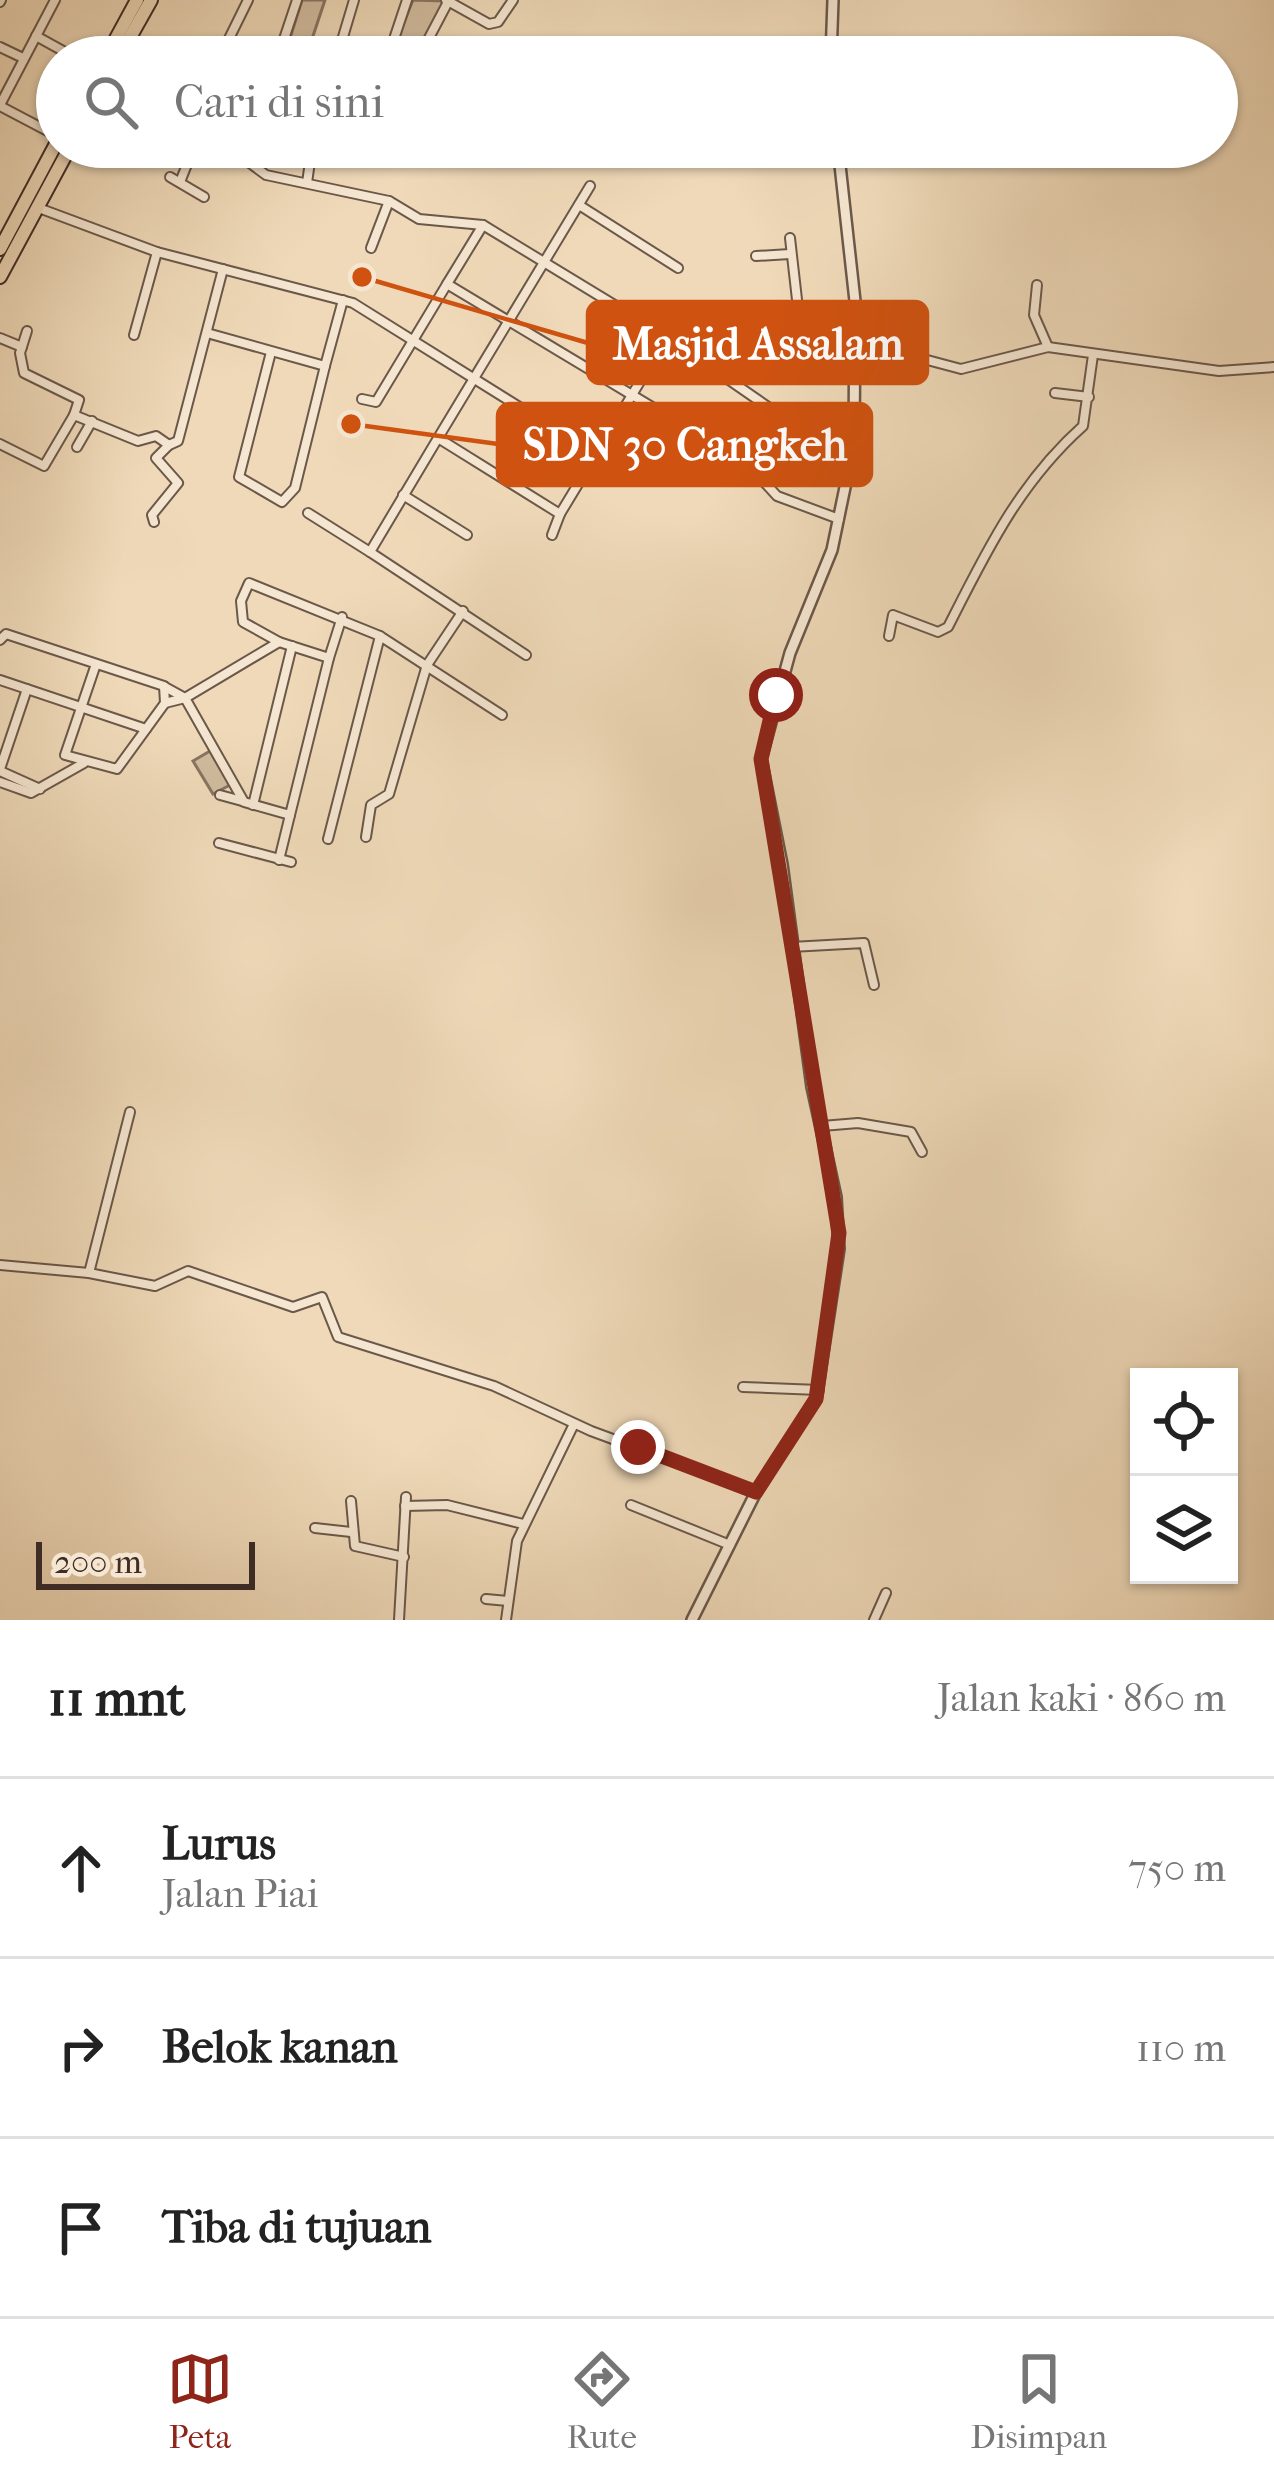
<!DOCTYPE html>
<html lang="id">
<head>
<meta charset="utf-8">
<style>
	body { margin:0; font-family:"IM FELL French Canon",serif; background:#f6f6f6; color:#222 }
	.controls { position:absolute; right:36px; bottom:36px; display:grid; overflow:hidden; border-radius:0px; box-shadow:0 3px 9px #0004 }
	.controls button { width:108px; height:108px; display:grid; place-items:center; padding:0; border:0; border-bottom:3px solid #e0e0e0; background:#fff; color:#222; font:60px sans-serif }
	.scale { position:absolute; left:36px; bottom:30px; width:219px; box-sizing:border-box; padding-left:12px; border:6px solid #3f2d25; border-top:0; font-size:33px; line-height:42px; white-space:nowrap; color:#3f2d25; -webkit-text-stroke:9px #f5e6d1; paint-order:stroke }
	.stop { position:absolute; width:36px; height:36px; margin:-27px; border:9px solid #8f2418; border-radius:50%; background:#fff }
	.stop.end { background:#8f2418; border-color:#fff; box-shadow:0 3px 12px #0008 }
	.list { margin:0; padding:0; list-style:none }
	h2 { display:flex; justify-content:space-between; align-items:center; height:156px; margin:0; padding:0 48px; font-size:51px }
	h2 small { font-size:39px; font-weight:400; color:#767676 }
	.list li { display:grid; grid-template-columns:78px 1fr auto; gap:36px; align-items:center; box-sizing:border-box; height:180px; padding:0 48px; border-top:3px solid #e0e0e0 }
	.list b { display:block; font-size:45px; white-space:nowrap }
	.list p { margin:0; font-size:39px; white-space:nowrap; color:#767676 }
	.list em { font-size:39px; font-style:normal; color:#767676 }
	.icon { flex:none; width:66px; height:66px; fill:none; stroke:currentColor; stroke-width:2; stroke-linecap:round; stroke-linejoin:round }
	.map { position:relative; flex:none; width:1274px; height:1620px; overflow:hidden }
	.search { position:absolute; background:#fff; box-shadow:0 3px 9px #0004; left:36px; right:36px; top:36px; height:132px; display:flex; align-items:center; gap:30px; box-sizing:border-box; padding:0 42px; border-radius:66px; color:#767676; font-size:45px }
	.sheet { height:696px; background:#fff }
	nav { display:flex; justify-content:space-around; align-items:center; box-sizing:border-box; height:168px; border-top:3px solid #e0e0e0; background:#fff; font-size:33px; color:#767676 }
	nav a { display:grid; justify-items:center; gap:6px }
	nav .on { color:#8f2418 }
	.map>svg:first-child { display:block }
	.green { fill:#d1bc9f; stroke:#887462; stroke-width:3 }
	.lines { fill:none; stroke-linecap:round; stroke-linejoin:round }
	.minor-casing { stroke:#6b584a; stroke-width:12 }
	.tertiary-casing { stroke:#6b584a; stroke-width:14 }
	.trunk-casing { stroke:#3f2d25; stroke-width:16 }
	.minor { stroke:#f5e6d1; stroke-width:8 }
	.tertiary { stroke:#f5e6d1; stroke-width:9 }
	.trunk { stroke:#efd9b8; stroke-width:12 }
	.route { stroke:#8f2418; stroke-width:15 }
	.leader { fill:none; stroke:#cf5210; stroke-width:4.5 }
	.callout-dot { fill:#cf5210; stroke:#f5e6d1; stroke-width:4.5 }
	.callout { fill:#cf5210; stroke:#cf5210; stroke-width:4.5 }
	.callout-label { font-size:45px; text-anchor:middle; font-weight:bold; fill:#fff }
</style>
</head>
<body>
<div class="map">
<svg width="1274" height="1620" viewBox="0 0 1274 1620">
	<rect width="100%" height="100%" fill="#efd9b8"/>
	<filter id="stains"><feTurbulence type="fractalNoise" baseFrequency=".00167" numOctaves="4"/><feColorMatrix values="0 0 0 0 .2 0 0 0 0 .09 0 0 0 0 .02 0 0 0 .5 -.17"/></filter>
	<radialGradient id="worn" r=".72"><stop offset=".6" stop-color="#630" stop-opacity="0"/><stop offset="1" stop-color="#630" stop-opacity=".3"/></radialGradient>
	<g class="green">
		<path d="M 302,0 L 325,0 L 306,57 L 285,54 Z"/>
		<path d="M 413,0 L 445,1 L 416,57 L 390,57 Z"/>
		<path d="M 210,751 L 230,785 L 213,794 L 193,761 Z"/>
	</g>
	<g class="lines">
		<defs>
			<g id="minor">
				<path d="M 446,0 L 489,24 L 498,22 L 513,0"/>
				<path d="M 0,2 L 1,0"/>
				<path d="M 36,36 L 74,57"/>
				<path d="M 0,47 L 23,58"/>
				<path d="M 220,57 L 248,0"/>
				<path d="M 278,57 L 297,0"/>
				<path d="M 337,57 L 354,0"/>
				<path d="M 388,57 L 407,0"/>
				<path d="M 419,57 L 449,0"/>
				<path d="M 0,105 L 55,0"/>
				<path d="M 0,106 L 57,136"/>
				<path d="M 228,147 L 266,175 L 389,201 L 419,219 L 483,225 L 667,337 L 560,514 L 438,438 L 590,186"/>
				<path d="M 411,147 L 449,154"/>
				<path d="M 170,177 L 204,197"/>
				<path d="M 180,182 L 194,147"/>
				<path d="M 307,183 L 312,147"/>
				<path d="M 579,205 L 678,268"/>
				<path d="M 36,207 L 157,252 L 353,303 L 625,473"/>
				<path d="M 483,225 L 447,284 L 662,413"/>
				<path d="M 371,248 L 389,201"/>
				<path d="M 756,256 L 790,254"/>
				<path d="M 1037,285 L 1034,315 L 1048,347"/>
				<path d="M 681,314 L 667,337 L 771,409 L 755,446 L 754,471 L 777,496 L 839,519"/>
				<path d="M 800,326 L 855,332"/>
				<path d="M 27,331 L 20,353 L 24,373 L 79,400 L 74,415"/>
				<path d="M 207,333 L 325,366 L 343,300"/>
				<path d="M 134,335 L 157,252"/>
				<path d="M 0,338 L 22,347"/>
				<path d="M 856,341 L 961,369 L 1048,347 L 1219,371 L 1274,367"/>
				<path d="M 271,352 L 239,477 L 282,502 L 295,488 L 325,366"/>
				<path d="M 780,355 L 787,333 L 800,326 L 790,238"/>
				<path d="M 1055,393 L 1089,397"/>
				<path d="M 362,399 L 376,402 L 447,284"/>
				<path d="M 438,438 L 370,552 L 526,655"/>
				<path d="M 0,444 L 44,466 L 74,415 L 138,441 L 156,436 L 169,445 L 156,458 L 178,483 L 152,515 L 154,522"/>
				<path d="M 169,445 L 178,441 L 223,269"/>
				<path d="M 77,447 L 92,421"/>
				<path d="M 403,495 L 467,535"/>
				<path d="M 308,513 L 370,552"/>
				<path d="M 552,535 L 560,514"/>
				<path d="M 889,636 L 893,615 L 938,632 L 948,627 C 986,552 1019,483 1083,426 L 1093,355"/>
				<path d="M 0,640 L 6,634 L 164,686 L 165,703 L 117,769 L 65,755 L 96,664"/>
				<path d="M 279,642 L 329,658 L 290,815 L 244,802 L 185,698 Z"/>
				<path d="M 279,642 L 243,622 L 241,601 L 249,583 L 380,636"/>
				<path d="M 329,658 L 342,617"/>
				<path d="M 0,680 L 146,729"/>
				<path d="M 165,703 L 185,698 L 165,687"/>
				<path d="M 0,769 L 27,689"/>
				<path d="M 0,771 L 40,789"/>
				<path d="M 0,782 L 31,793 L 84,763"/>
				<path d="M 220,795 L 242,801"/>
				<path d="M 253,805 L 292,646"/>
				<path d="M 366,837 L 371,805 L 389,794 L 427,665 L 463,611"/>
				<path d="M 328,839 L 380,636 L 502,715"/>
				<path d="M 219,843 L 291,862"/>
				<path d="M 279,860 L 290,815"/>
				<path d="M 791,947 L 864,943 L 874,985"/>
				<path d="M 822,1126 L 858,1123 L 911,1132 L 922,1152"/>
				<path d="M 0,1265 L 89,1273 L 155,1286 L 188,1271 L 293,1307 L 322,1297 L 338,1337 L 494,1386 L 591,1431 L 756,1492"/>
				<path d="M 89,1273 L 130,1112"/>
				<path d="M 743,1387 L 819,1390"/>
				<path d="M 351,1501 L 355,1546 L 404,1557"/>
				<path d="M 631,1505 L 730,1545"/>
				<path d="M 405,1506 L 447,1505 L 523,1524"/>
				<path d="M 315,1528 L 351,1532"/>
				<path d="M 486,1599 L 508,1601"/>
				<path d="M 399,1620 L 406,1497"/>
				<path d="M 506,1620 L 517,1541 L 574,1424"/>
				<path d="M 874,1620 L 886,1593"/>
			</g>
			<g id="tertiary">
				<path d="M 831,57 L 833,0"/>
				<path d="M 692,1620 L 756,1492 L 816,1399 L 839,1249 L 836,1197 L 812,1087 L 782,864 L 761,759 L 790,653 L 832,550 L 854,444 L 855,301 L 838,147"/>
			</g>
			<g id="trunk">
				<path d="M 106,57 L 137,0"/>
				<path d="M 119,57 L 151,0"/>
				<path d="M 0,249 L 57,142"/>
				<path d="M 0,277 L 70,147"/>
			</g>
		</defs>
		<use href="#minor" class="minor-casing"/>
		<use href="#tertiary" class="tertiary-casing"/>
		<use href="#trunk" class="trunk-casing"/>
		<use href="#minor" class="minor"/>
		<use href="#tertiary" class="tertiary"/>
		<use href="#trunk" class="trunk"/>
	</g>
	<g class="lines">
		<path class="route" d="M 638,1447 L 756,1492 L 816,1399 L 839,1233 L 761,759 L 776,695"/>
	</g>
	<path class="leader" d="M362 277L588 343M351 424L498 444"/>
	<g class="callout-dot">
		<circle cx="362" cy="277" r="12"/>
		<circle cx="351" cy="424" r="12"/>
	</g>
	<g class="callout">
		<rect x="588" y="302" width="339" height="81" rx="12"/>
		<rect x="498" y="404" width="373" height="81" rx="12"/>
	</g>
	<g class="callout-label">
		<text x="758" y="359">Masjid Assalam</text>
		<text x="685" y="460">SDN 30 Cangkeh</text>
	</g>
	<rect width="100%" height="100%" filter="url(#stains)"/>
	<rect width="100%" height="100%" fill="url(#worn)"/>
</svg>
<div class="controls">
<button><svg class="icon" aria-label="locate" viewBox="0 0 24 24"><circle cx="12" cy="12" r="6"/><path d="M12 2v4M12 18v4M2 12h4M18 12h4"/></svg></button>
<button><svg class="icon" aria-label="layers" viewBox="0 0 24 24"><path d="M12 4l9 5-9 5-9-5zM3 14l9 5 9-5"/></svg></button>
</div>
<div class="scale">200 m</div>
<div class="stop" style="left:776px;top:695px"></div>
<div class="stop end" style="left:638px;top:1447px"></div>
<div class="search"><svg class="icon" aria-label="search" viewBox="0 0 24 24"><circle cx="10" cy="10" r="6"/><path d="M15 15l6 6"/></svg>Cari di sini</div>
</div>
<section class="sheet">
<h2>11 mnt<small>Jalan kaki · 860 m</small></h2>
<ul class="list">
<li><svg class="icon" aria-label="ahead" viewBox="0 0 24 24"><path d="M12 20V5M6 11l6-6 6 6"/></svg><div><b>Lurus</b><p>Jalan Piai</p></div><em>750 m</em></li>
<li><svg class="icon" aria-label="right" viewBox="0 0 24 24"><path d="M7 20v-9h11M14 6l5 5-5 5"/></svg><div><b>Belok kanan</b></div><em>110 m</em></li>
<li><svg class="icon" aria-label="arrive" viewBox="0 0 24 24"><path d="M6 21V4h12l-3 4 3 4H6"/></svg><div><b>Tiba di tujuan</b></div></li>
</ul>
</section>
<nav>
<a class="on"><svg class="icon" aria-label="map" viewBox="0 0 24 24"><path d="M3 6l6-2 6 2 6-2v14l-6 2-6-2-6 2zM9 4v14M15 6v14"/></svg>Peta</a>
<a><svg class="icon" aria-label="directions" viewBox="0 0 24 24"><path d="M12 3l9 9-9 9-9-9zM9 14v-3h6M13 9l2 2-2 2"/></svg>Rute</a>
<a><svg class="icon" aria-label="saved" viewBox="0 0 24 24"><path d="M7 4h10v16l-5-4-5 4z"/></svg>Disimpan</a>
</nav>
</body>
</html>
